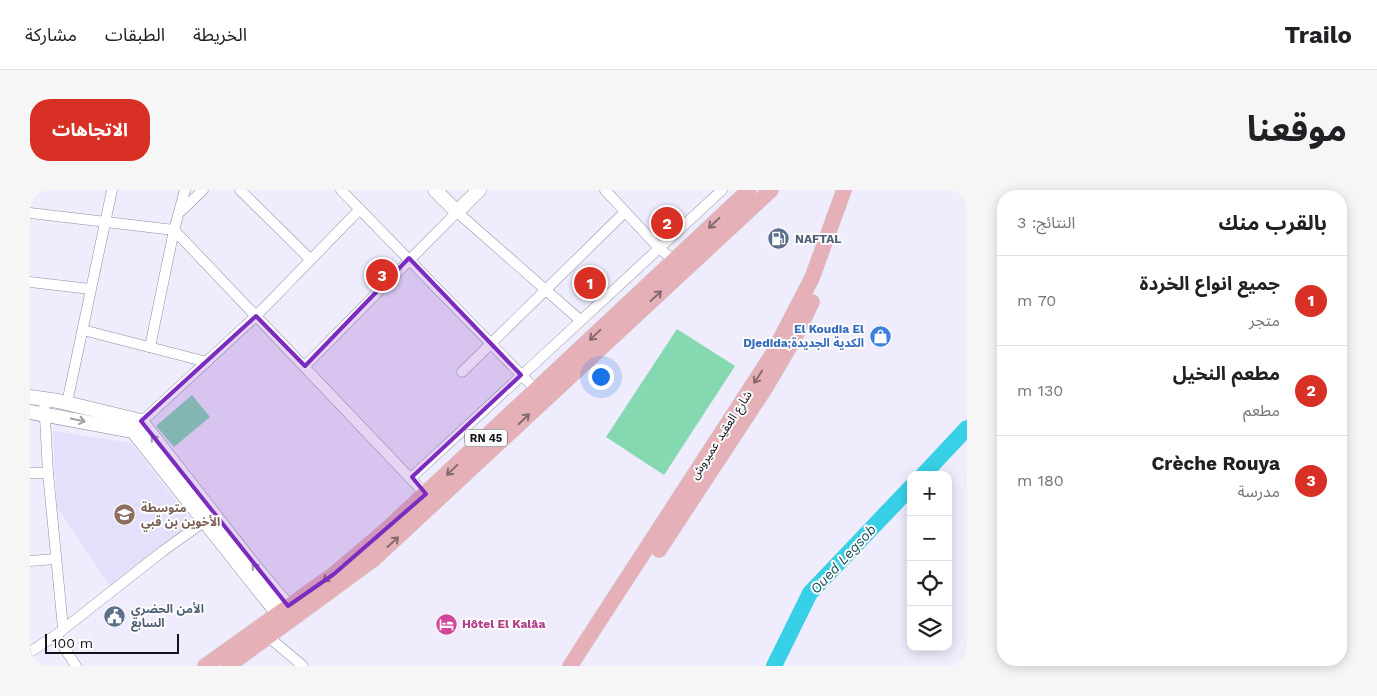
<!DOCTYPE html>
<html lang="ar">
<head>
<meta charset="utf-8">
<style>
	body { margin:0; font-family:"Work Sans","Noto Sans Arabic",sans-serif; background:#f6f6f6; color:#202124; direction:rtl }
	.controls { position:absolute; right:15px; bottom:15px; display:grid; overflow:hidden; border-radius:10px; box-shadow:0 2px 12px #0003 }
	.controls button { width:45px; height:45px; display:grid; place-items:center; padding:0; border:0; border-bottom:1px solid #e0e0e0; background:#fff; color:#202124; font:25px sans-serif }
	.scale { position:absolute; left:15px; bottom:12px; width:134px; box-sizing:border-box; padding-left:5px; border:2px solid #131219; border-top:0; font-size:14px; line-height:18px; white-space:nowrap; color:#131219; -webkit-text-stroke:4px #fcfcfc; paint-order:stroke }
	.you { position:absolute; left:570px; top:186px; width:18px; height:18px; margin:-12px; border:4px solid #fff; border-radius:50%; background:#1a73e8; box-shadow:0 0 0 8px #1a73e833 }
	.badge { display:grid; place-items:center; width:32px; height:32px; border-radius:50%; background:#d93025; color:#fff; font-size:16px; font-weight:700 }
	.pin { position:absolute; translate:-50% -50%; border:2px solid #fff; box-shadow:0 1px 5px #0006 }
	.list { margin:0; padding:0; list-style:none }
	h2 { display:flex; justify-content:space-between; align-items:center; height:65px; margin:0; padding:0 20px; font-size:21px }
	h2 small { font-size:16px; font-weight:400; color:#757577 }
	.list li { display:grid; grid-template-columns:32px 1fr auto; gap:15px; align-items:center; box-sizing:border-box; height:90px; padding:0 20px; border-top:1px solid #e0e0e0 }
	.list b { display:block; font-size:19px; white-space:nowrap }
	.list p { margin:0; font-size:16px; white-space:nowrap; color:#757577 }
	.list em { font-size:16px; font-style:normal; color:#757577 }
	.icon { flex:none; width:28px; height:28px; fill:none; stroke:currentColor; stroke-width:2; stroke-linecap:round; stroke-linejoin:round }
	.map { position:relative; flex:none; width:937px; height:476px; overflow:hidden; direction:ltr; border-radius:20px }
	header { display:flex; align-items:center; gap:30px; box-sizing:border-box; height:70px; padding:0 25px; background:#fff; border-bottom:1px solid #e0e0e0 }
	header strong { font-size:24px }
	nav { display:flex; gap:28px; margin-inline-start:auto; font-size:18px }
	.intro { display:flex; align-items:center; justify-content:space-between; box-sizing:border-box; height:120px; padding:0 30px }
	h1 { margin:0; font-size:35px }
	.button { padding:12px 22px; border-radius:20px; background:#d93025; color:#fff; font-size:18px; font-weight:700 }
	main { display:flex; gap:30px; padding:0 30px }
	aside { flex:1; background:#fff; border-radius:20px; box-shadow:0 2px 12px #0003 }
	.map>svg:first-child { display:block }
	.built { fill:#e3e0fc }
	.green { fill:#85d9b1 }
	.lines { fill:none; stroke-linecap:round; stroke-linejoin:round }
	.river { stroke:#38d0e7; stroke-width:16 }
	.street-casing { stroke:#908ea1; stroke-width:11 }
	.secondary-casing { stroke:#908ea1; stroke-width:15 }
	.primary-casing { stroke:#d0d0d1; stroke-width:16 }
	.street { stroke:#fff; stroke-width:10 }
	.secondary { stroke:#fff; stroke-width:14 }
	.primary { stroke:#e6b0b9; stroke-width:15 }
	.oneway { stroke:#876971 }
	.oneway2 { stroke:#a1a0a3 }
	.marked { fill:#7b2cbf; fill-opacity:0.2; stroke:#7b2cbf; stroke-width:4; stroke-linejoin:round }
	.labels { text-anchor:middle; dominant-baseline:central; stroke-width:4; stroke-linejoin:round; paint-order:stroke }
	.shield { fill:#fcfcfc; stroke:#59585d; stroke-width:1 }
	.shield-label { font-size:11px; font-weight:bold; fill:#131219 }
	.service-label { font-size:12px; font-weight:bold; fill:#4e5e75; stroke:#fcfcfc; text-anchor:start }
	.shop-label { font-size:12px; font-weight:bold; fill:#366cbe; stroke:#fcfcfc; text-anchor:end }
	.street-label { font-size:12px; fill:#131219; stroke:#fcfcfc }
	.education-label { font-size:12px; font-weight:bold; fill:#785e54; stroke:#fcfcfc; text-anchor:start }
	.hotel-label { font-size:12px; font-weight:bold; fill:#b23c85; stroke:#fcfcfc; text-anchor:start }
	.water-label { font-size:14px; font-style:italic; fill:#13515b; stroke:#fcfcfc }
</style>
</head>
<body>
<header>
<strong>Trailo</strong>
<nav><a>الخريطة</a><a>الطبقات</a><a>مشاركة</a></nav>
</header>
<div class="intro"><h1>موقعنا</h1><a class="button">الاتجاهات</a></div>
<main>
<aside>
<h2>بالقرب منك<small>النتائج: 3</small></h2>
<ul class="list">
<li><span class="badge">1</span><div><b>جميع انواع الخردة</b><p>متجر</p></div><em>70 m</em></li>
<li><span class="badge">2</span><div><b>مطعم النخيل</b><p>مطعم</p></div><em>130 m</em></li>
<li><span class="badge">3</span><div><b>Crèche Rouya</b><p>مدرسة</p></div><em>180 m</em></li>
</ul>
</aside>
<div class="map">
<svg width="937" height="476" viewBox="0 0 937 476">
	<rect width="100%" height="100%" fill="#eeecfd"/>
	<path class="built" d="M 23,241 L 101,253 L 163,333 L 80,396 L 27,317 Z"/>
	<g class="green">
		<path d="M 647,139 L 705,176 L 634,285 L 576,247 Z"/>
		<path d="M 162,205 L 180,227 L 144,257 L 126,236 Z"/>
	</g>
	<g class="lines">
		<g class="river">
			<path d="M 893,285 L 937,238"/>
			<path d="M 744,476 L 780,403 L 881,297"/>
		</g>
		<defs>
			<g id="street">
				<path d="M 210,0 L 280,69"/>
				<path d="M 311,0 L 509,203"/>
				<path d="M 575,0 L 628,57 L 644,71"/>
				<path d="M 151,21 L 173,0"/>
				<path d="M 0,23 L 144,40 L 155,0"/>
				<path d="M 144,40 L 399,308"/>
				<path d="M 0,92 L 60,99"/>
				<path d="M 53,140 L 177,172"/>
				<path d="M 120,157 L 144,40"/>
				<path d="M 275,176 L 427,22 L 550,130"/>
				<path d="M 432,182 L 595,22"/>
				<path d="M 14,209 L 18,283 L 33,438"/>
				<path d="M 37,213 L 82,0"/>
				<path d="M 107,236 L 226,126 L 330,19"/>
				<path d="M 0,283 L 18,283"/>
				<path d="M 382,287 L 692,0"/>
				<path d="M 0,371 L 25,369"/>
				<path d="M 235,444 L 273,476"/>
				<path d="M 26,445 L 46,476"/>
				<path d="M 0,462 L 26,445 L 133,361 L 179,328"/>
			</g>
			<g id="secondary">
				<path d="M 405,0 L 427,22 L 449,0"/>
				<path d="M 0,207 L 28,211 L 111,231 L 224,376 L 258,416"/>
				<path d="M 0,222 L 103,241 L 248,424"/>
			</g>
			<g id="primary">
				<path d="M 629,360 L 736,197 L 763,151 L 782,112"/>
				<path d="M 175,476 L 304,384 L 357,339 L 719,0"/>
				<path d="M 198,476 L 344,369 L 741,0"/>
				<path d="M 540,476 L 742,165 L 782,88 L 814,0"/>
			</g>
		</defs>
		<use href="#street" class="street-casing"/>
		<use href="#secondary" class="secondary-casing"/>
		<use href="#primary" class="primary-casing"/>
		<use href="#street" class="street"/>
		<use href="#secondary" class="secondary"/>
		<use href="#primary" class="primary"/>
	</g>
	<defs><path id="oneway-shaft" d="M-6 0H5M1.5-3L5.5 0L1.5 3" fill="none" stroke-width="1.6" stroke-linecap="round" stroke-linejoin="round" transform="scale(1.25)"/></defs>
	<g class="oneway">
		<use href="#oneway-shaft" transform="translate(684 33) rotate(137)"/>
		<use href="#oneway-shaft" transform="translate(626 106) rotate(-43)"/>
		<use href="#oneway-shaft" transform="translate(565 145) rotate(137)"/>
		<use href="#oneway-shaft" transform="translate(728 187) rotate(123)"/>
		<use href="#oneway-shaft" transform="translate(494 229) rotate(-44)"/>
		<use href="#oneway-shaft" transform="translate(422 280) rotate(137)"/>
		<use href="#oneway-shaft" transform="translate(363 352) rotate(-42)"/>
		<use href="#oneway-shaft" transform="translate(299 387) rotate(143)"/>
	</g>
	<g class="oneway2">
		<use href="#oneway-shaft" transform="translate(48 230) rotate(12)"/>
		<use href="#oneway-shaft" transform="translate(126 251) rotate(-128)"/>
		<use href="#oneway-shaft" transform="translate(227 379) rotate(-130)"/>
	</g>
	<path class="marked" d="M 379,68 L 491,185 L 382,287 L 396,304 L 304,384 L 258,416 L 111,231 L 226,126 L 275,176 Z"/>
	<defs>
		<symbol id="fuel-disc" viewBox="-11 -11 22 22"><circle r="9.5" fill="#5c6f8a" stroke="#fcfcfc"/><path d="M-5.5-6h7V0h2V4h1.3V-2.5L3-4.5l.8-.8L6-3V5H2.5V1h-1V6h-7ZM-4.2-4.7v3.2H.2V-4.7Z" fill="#fff"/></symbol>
		<symbol id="shop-disc" viewBox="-11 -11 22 22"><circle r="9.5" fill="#3f7fe0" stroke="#fcfcfc"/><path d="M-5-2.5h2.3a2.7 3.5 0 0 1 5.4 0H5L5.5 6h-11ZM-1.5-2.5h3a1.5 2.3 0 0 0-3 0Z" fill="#fff"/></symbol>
		<symbol id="school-disc" viewBox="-11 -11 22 22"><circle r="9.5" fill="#8d6e63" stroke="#fcfcfc"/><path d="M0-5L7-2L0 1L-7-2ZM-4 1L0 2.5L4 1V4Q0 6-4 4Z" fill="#fff"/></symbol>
		<symbol id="civic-disc" viewBox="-11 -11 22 22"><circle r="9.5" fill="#5c6f8a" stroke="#fcfcfc"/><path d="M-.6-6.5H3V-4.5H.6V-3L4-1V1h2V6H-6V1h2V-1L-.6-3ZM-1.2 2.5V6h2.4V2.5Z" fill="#fff"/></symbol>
		<symbol id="hotel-disc" viewBox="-11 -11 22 22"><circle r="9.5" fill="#d1479c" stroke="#fcfcfc"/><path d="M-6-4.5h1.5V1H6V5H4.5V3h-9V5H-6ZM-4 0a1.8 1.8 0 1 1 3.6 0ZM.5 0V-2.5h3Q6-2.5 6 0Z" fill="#fff"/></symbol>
	</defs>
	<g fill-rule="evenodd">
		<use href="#fuel-disc" x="736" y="36" width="25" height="25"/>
		<use href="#shop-disc" x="838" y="134" width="25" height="25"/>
		<use href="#school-disc" x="82" y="312" width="25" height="25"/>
		<use href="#civic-disc" x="72" y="414" width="25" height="25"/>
		<use href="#hotel-disc" x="404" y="422" width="25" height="25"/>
	</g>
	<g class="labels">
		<rect class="shield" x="435" y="239.5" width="42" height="17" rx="4"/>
		<g class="shield-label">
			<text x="456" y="248">RN 45</text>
		</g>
		<g class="service-label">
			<text x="765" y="49">NAFTAL</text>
			<text x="101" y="419">الأمن الحضري<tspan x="101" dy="14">السابع</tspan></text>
		</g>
		<g class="shop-label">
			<text x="834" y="139">El Koudia El<tspan x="834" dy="14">Djedida;الكدية الجديدة</tspan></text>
		</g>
		<g class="street-label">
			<text transform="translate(691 245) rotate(-57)">شارع العقيد عميروش</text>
		</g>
		<g class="education-label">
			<text x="111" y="318">متوسطة<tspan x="111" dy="14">الأخوين بن قبي</tspan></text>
		</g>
		<g class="hotel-label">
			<text x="432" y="434">Hôtel El Kalâa</text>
		</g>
		<g class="water-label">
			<text transform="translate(813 369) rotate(-47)">Oued Legsob</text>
		</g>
	</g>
</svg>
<div class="controls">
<button>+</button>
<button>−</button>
<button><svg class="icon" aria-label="locate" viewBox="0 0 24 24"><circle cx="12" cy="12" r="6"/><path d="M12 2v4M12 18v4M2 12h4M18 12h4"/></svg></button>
<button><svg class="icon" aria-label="layers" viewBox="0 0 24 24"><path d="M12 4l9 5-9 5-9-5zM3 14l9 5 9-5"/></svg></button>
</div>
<div class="scale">100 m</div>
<div class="you"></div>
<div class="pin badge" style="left:560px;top:93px">1</div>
<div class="pin badge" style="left:637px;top:33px">2</div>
<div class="pin badge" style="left:352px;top:85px">3</div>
</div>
</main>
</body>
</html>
